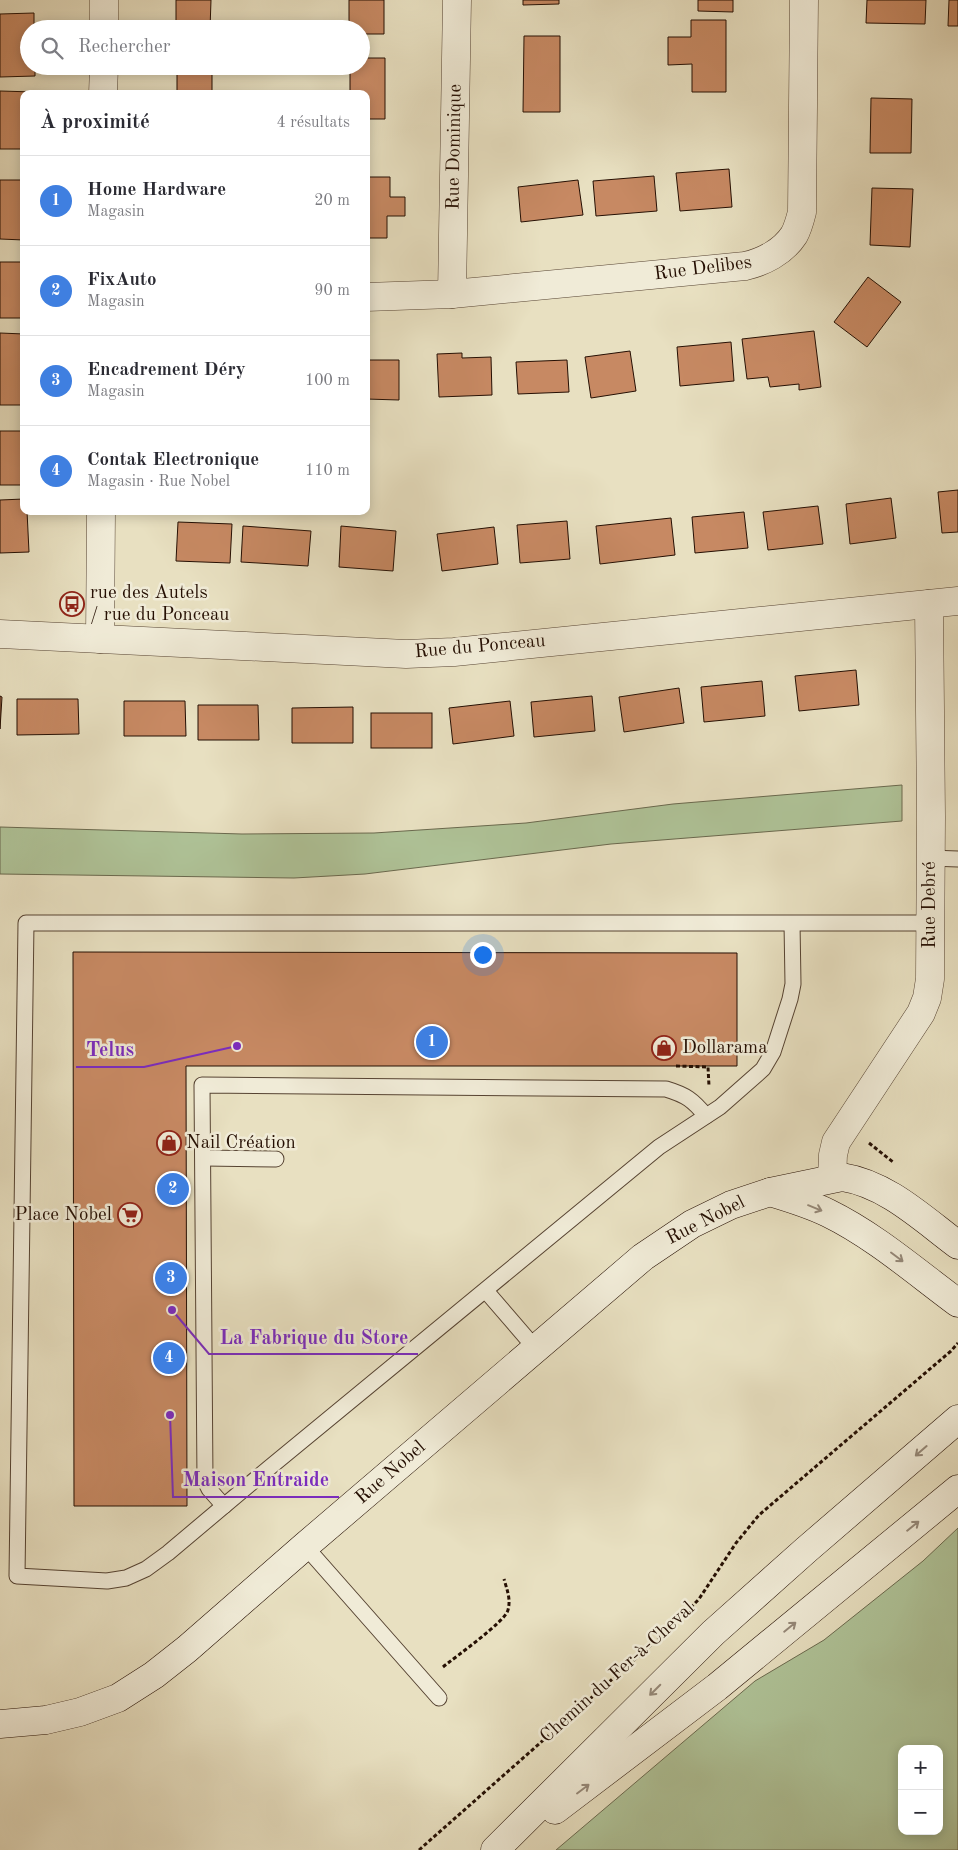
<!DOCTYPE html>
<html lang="fr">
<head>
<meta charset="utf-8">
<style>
	body { margin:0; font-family:"Old Standard TT",serif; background:#f2f2f3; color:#2b2b33 }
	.controls { position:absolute; right:15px; bottom:15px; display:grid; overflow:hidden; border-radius:10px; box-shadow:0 2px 12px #0003 }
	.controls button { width:45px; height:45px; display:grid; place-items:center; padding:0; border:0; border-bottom:1px solid #e1e1e2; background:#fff; color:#2b2b33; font:25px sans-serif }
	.you { position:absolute; left:482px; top:954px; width:18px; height:18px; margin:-12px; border:4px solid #fff; border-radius:50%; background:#1a73e8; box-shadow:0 0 0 8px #1a73e833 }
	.badge { display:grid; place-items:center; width:32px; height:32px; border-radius:50%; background:#0f766e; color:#fff; font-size:16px; font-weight:700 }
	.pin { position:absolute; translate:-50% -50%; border:2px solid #fff; box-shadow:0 1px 5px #0006 }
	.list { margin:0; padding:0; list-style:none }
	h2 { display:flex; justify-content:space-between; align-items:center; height:65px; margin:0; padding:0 20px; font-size:21px }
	h2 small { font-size:16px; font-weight:400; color:#7c7c81 }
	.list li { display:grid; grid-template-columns:32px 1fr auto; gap:15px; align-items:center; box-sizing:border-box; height:90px; padding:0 20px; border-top:1px solid #e1e1e2 }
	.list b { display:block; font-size:19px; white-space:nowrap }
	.list p { margin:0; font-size:16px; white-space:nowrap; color:#7c7c81 }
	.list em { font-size:16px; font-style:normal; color:#7c7c81 }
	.icon { flex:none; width:28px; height:28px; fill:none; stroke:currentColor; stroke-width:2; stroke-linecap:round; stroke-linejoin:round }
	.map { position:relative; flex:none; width:958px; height:1850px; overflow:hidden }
	.search { position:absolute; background:#fff; box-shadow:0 2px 12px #0003; left:20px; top:20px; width:350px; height:55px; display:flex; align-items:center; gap:12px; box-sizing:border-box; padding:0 18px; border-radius:28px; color:#7c7c81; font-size:19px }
	.panel { position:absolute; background:#fff; box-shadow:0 2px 12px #0003; left:20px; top:90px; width:350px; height:425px; border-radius:10px }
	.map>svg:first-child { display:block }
	.green { fill:#afc398; stroke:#6a694e; fill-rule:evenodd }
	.building { fill:#c78963; stroke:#250f03 }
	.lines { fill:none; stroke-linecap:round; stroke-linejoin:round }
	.lane-casing { stroke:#564332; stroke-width:17 }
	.street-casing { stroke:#564332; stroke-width:29 }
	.secondary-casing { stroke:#250f03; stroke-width:29 }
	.path { stroke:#250f03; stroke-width:3; stroke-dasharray:4 2.5; stroke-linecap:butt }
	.lane { stroke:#f0ebd7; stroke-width:15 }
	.street { stroke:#f0ebd7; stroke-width:28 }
	.secondary { stroke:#f0ebd7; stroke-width:28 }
	.oneway { stroke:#958878 }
	.labels { text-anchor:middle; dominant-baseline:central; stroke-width:5; stroke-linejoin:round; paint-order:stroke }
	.street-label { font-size:19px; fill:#250f03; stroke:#f0ebd7 }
	.poi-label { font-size:19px; fill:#250f03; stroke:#f0ebd7; text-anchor:start }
	.leader { fill:none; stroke:#7b2cbf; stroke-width:2 }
	.callout-dot { fill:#7b2cbf; stroke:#f0ebd7; stroke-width:2 }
	.callout-label { font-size:20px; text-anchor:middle; font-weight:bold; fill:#7b2cbf; stroke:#f0ebd7; stroke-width:5; stroke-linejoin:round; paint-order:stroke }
</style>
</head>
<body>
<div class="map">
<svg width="958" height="1850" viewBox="0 0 958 1850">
	<rect width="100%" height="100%" fill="#e8e0c1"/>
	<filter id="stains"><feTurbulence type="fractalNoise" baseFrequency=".004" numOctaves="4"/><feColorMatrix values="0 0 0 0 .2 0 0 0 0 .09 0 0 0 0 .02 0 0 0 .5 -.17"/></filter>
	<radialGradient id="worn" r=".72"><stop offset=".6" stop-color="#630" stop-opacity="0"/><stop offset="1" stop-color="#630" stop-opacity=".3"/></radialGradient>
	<g class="green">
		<path d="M 902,785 L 902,821 L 611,844 L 365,874 L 294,878 L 0,874 L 0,827 L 242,834 L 374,833 L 526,823 L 673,804 Z"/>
		<path d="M 958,1528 L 958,1850 L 556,1850 L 755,1681 L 824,1640 L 923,1561 ZM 902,1749 L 939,1749 L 939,1831 L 902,1831 Z"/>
	</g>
	<g class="building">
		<path d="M 176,0 L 211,0 L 210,29 L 176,29 Z"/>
		<path d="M 349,0 L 384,0 L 384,34 L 361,34 L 361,29 L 349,29 Z"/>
		<path d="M 523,0 L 559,0 L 559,4 L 523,5 Z"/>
		<path d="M 698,0 L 733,0 L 733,12 L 698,11 Z"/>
		<path d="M 867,0 L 926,0 L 925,24 L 866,23 Z"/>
		<path d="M 949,0 L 958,0 L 958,26 L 948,26 Z"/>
		<path d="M 34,13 L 34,29 L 29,29 L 29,66 L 35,66 L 35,76 L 0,77 L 0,14 Z"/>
		<path d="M 691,20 L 726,20 L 726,92 L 692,92 L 692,64 L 668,65 L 668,37 L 691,37 Z"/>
		<path d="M 524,36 L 560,36 L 560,112 L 523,112 Z"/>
		<path d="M 361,58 L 385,58 L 385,119 L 366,119 L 366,94 L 350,94 L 350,66 L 361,66 Z"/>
		<rect x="177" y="66" width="35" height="28"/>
		<path d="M 0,91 L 34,92 L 34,94 L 24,94 L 24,149 L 0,149 Z"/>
		<path d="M 871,98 L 912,99 L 911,153 L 870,153 Z"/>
		<path d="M 729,169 L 732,207 L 680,211 L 676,173 Z"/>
		<path d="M 654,176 L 657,211 L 596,216 L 593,181 Z"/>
		<path d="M 366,177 L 390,177 L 390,197 L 405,197 L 405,216 L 387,216 L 387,238 L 366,238 Z"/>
		<path d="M 0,180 L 24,180 L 24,240 L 0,239 Z"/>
		<path d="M 578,180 L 583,215 L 521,222 L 518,187 Z"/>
		<path d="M 872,188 L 913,189 L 910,247 L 870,245 Z"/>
		<rect x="0" y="262" width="24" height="56"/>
		<path d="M 868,277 L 901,302 L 867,347 L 834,322 Z"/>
		<path d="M 814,331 L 821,387 L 799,390 L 799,384 L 770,387 L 768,377 L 747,379 L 742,339 Z"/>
		<path d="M 0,333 L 24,334 L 24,405 L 0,405 Z"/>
		<path d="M 731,342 L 734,381 L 680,386 L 677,347 Z"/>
		<path d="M 630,351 L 636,391 L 591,398 L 585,357 Z"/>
		<path d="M 462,353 L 462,358 L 491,357 L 492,395 L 439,397 L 437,354 Z"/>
		<path d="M 366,360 L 399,360 L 399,400 L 366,399 Z"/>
		<path d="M 567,360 L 569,392 L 518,394 L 516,362 Z"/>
		<rect x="0" y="431" width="24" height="54"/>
		<path d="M 958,490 L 958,532 L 942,533 L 938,492 Z"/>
		<path d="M 891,498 L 896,538 L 850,544 L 846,504 Z"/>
		<path d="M 24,499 L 24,511 L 27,511 L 29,552 L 0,553 L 0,500 Z"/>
		<path d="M 818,506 L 823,544 L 768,550 L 763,512 Z"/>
		<path d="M 744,512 L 748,548 L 695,553 L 692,517 Z"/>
		<path d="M 671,518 L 675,555 L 600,564 L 596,526 Z"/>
		<path d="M 567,521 L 570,559 L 520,563 L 517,525 Z"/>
		<path d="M 178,522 L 232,524 L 230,563 L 176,561 Z"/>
		<path d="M 243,526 L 311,531 L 308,566 L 241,562 Z"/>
		<path d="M 341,526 L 396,531 L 393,571 L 339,567 Z"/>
		<path d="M 494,527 L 498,564 L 442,571 L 437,534 Z"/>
		<path d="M 856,670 L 859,705 L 799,711 L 795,676 Z"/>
		<path d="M 762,681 L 765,716 L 704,722 L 701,687 Z"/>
		<path d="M 679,688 L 684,723 L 624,732 L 619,697 Z"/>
		<path d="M 0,696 L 2,697 L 0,729 Z"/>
		<path d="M 592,696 L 595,731 L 534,737 L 531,702 Z"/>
		<path d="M 17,699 L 78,699 L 79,734 L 17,735 Z"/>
		<path d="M 124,701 L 185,701 L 186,736 L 124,736 Z"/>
		<path d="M 510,701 L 514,736 L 453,744 L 449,708 Z"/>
		<path d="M 198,705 L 258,705 L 259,740 L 198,740 Z"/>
		<path d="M 353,707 L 353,743 L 292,743 L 292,708 Z"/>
		<rect x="371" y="713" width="61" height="35"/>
		<path d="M 73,952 L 737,953 L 737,1066 L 186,1066 L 187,1506 L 74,1506 Z"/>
	</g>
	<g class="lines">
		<defs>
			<g id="lane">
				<path d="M 930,858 L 958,859"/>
				<path d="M 792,923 L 793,984 L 790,999 L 773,1052 L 763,1069 L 720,1107 L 659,1147 L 269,1468 L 168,1553 L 146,1569 L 126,1578 L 107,1581 L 17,1576 L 26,923 L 929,923"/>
				<path d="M 204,1158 L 276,1159"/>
				<path d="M 486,1291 L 536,1349"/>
				<path d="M 224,1506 L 209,1489 L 205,1481 L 202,1085 L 666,1089 C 686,1095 693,1100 706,1116"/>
				<path d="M 305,1546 L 439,1698"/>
			</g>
			<g id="street">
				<path d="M 104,29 L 104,0"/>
				<path d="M 103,94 L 104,66"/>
				<path d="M 452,294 L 457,0"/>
				<path d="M 366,297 L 452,294 L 745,266 C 763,262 783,252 794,235 C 798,228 800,220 802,212 L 804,0"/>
				<path d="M 0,634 L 406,654 L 454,652 L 958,601"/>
				<path d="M 100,639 L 101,511"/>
				<path d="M 832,1178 L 833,1155 L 836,1142 L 921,1013 L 927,998 L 930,979 L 931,817 L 929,604"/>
			</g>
			<g id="secondary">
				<path d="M 770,1192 C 790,1198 810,1204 828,1213 C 875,1236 916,1272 958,1303"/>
				<path d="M 0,1724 L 46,1720 L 80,1712 L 118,1698 L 154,1675 L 187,1649 L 305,1546 L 643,1257 L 692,1224 L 731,1205 L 770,1192 L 842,1177 C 887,1184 923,1219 958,1245"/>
				<path d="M 555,1810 L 717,1687 L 958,1489"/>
				<path d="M 495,1850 L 713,1633 L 806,1550 L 958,1419"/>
			</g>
		</defs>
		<use href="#lane" class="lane-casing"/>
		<use href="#street" class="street-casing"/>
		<use href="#secondary" class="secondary-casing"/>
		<g class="path">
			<path d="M 676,1066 L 708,1067 L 709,1086"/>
			<path d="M 869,1143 L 893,1162"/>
			<path d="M 443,1667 C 455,1657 505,1622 508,1610 C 511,1599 507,1590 504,1579"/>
			<path d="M 419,1850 L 677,1622 L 699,1599 L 736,1543 L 759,1515 L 951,1351 L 958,1343"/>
		</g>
		<use href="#lane" class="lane"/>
		<use href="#street" class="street"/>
		<use href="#secondary" class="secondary"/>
	</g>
	<defs><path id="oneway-shaft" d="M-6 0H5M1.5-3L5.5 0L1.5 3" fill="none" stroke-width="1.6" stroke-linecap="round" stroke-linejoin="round" transform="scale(1.25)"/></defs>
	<g class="oneway">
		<use href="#oneway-shaft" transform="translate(815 1208) rotate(22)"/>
		<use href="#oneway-shaft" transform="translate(897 1257) rotate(37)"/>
		<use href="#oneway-shaft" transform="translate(921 1451) rotate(139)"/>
		<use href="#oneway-shaft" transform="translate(913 1526) rotate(-39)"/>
		<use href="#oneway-shaft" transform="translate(790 1627) rotate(-39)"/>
		<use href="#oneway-shaft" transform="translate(655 1690) rotate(135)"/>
		<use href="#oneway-shaft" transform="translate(583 1789) rotate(-37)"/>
	</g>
	<defs>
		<symbol id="bus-ring" viewBox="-11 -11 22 22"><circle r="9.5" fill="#f0ebd7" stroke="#8f2418" stroke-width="1.5"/><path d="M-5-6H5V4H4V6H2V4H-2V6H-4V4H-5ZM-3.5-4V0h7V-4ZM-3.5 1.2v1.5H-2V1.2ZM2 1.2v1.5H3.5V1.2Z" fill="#8f2418"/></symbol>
		<symbol id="shop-ring" viewBox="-11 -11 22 22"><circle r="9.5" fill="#f0ebd7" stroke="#8f2418" stroke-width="1.5"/><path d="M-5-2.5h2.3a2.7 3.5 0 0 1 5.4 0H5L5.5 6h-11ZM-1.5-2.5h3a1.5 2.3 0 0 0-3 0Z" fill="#8f2418"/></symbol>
		<symbol id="supermarket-ring" viewBox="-11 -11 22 22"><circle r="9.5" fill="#f0ebd7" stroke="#8f2418" stroke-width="1.5"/><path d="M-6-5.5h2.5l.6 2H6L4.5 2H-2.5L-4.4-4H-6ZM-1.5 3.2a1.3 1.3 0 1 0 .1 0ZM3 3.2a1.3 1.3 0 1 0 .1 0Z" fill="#8f2418"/></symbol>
	</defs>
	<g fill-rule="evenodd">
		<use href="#bus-ring" x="58" y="590" width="28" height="28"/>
		<use href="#shop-ring" x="650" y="1034" width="28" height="28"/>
		<use href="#shop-ring" x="155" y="1129" width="28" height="28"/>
		<use href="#supermarket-ring" x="116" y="1201" width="28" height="28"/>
	</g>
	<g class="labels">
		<g class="street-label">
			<text transform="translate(455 147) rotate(-89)">Rue Dominique</text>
			<text transform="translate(703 269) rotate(-7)">Rue Delibes</text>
			<text transform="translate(480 647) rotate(-5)">Rue du Ponceau</text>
			<text transform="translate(930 905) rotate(-90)">Rue Debré</text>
			<text transform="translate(706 1221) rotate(-27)">Rue Nobel</text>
			<text transform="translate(391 1473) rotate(-41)">Rue Nobel</text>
			<text transform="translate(618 1673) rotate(-42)">Chemin du Fer-à-Cheval</text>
		</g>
		<g class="poi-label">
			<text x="90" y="593">rue des Autels<tspan x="90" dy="22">/ rue du Ponceau</tspan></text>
			<text x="682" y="1048">Dollarama</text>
			<text x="186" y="1143">Nail Création</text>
			<text x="112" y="1215" text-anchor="end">Place Nobel</text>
		</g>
	</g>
	<path class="leader" d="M237 1046L144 1067H76M172 1310L209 1354H418M170 1415L173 1497H339"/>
	<g class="callout-dot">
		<circle cx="237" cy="1046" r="5"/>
		<circle cx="172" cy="1310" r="5"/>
		<circle cx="170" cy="1415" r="5"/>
	</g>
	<g class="callout-label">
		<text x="110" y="1056">Telus</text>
		<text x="314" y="1344">La Fabrique du Store</text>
		<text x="256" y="1486">Maison Entraide</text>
	</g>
	<rect width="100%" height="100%" filter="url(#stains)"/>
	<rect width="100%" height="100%" fill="url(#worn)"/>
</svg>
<div class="controls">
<button>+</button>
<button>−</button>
</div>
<div class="you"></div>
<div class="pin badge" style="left:432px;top:1042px;background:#3f7fe0">1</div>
<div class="pin badge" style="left:173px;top:1189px;background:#3f7fe0">2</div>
<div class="pin badge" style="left:171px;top:1278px;background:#3f7fe0">3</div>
<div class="pin badge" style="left:169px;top:1358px;background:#3f7fe0">4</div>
<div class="search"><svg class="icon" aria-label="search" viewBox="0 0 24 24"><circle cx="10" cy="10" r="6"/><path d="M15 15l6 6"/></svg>Rechercher</div>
<section class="panel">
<h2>À proximité<small>4 résultats</small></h2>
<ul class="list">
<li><span class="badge" style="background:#3f7fe0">1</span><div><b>Home Hardware</b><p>Magasin</p></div><em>20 m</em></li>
<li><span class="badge" style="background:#3f7fe0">2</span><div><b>FixAuto</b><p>Magasin</p></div><em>90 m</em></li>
<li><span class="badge" style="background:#3f7fe0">3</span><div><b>Encadrement Déry</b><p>Magasin</p></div><em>100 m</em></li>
<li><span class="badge" style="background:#3f7fe0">4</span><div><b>Contak Electronique</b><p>Magasin · Rue Nobel</p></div><em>110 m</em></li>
</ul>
</section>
</div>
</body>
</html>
